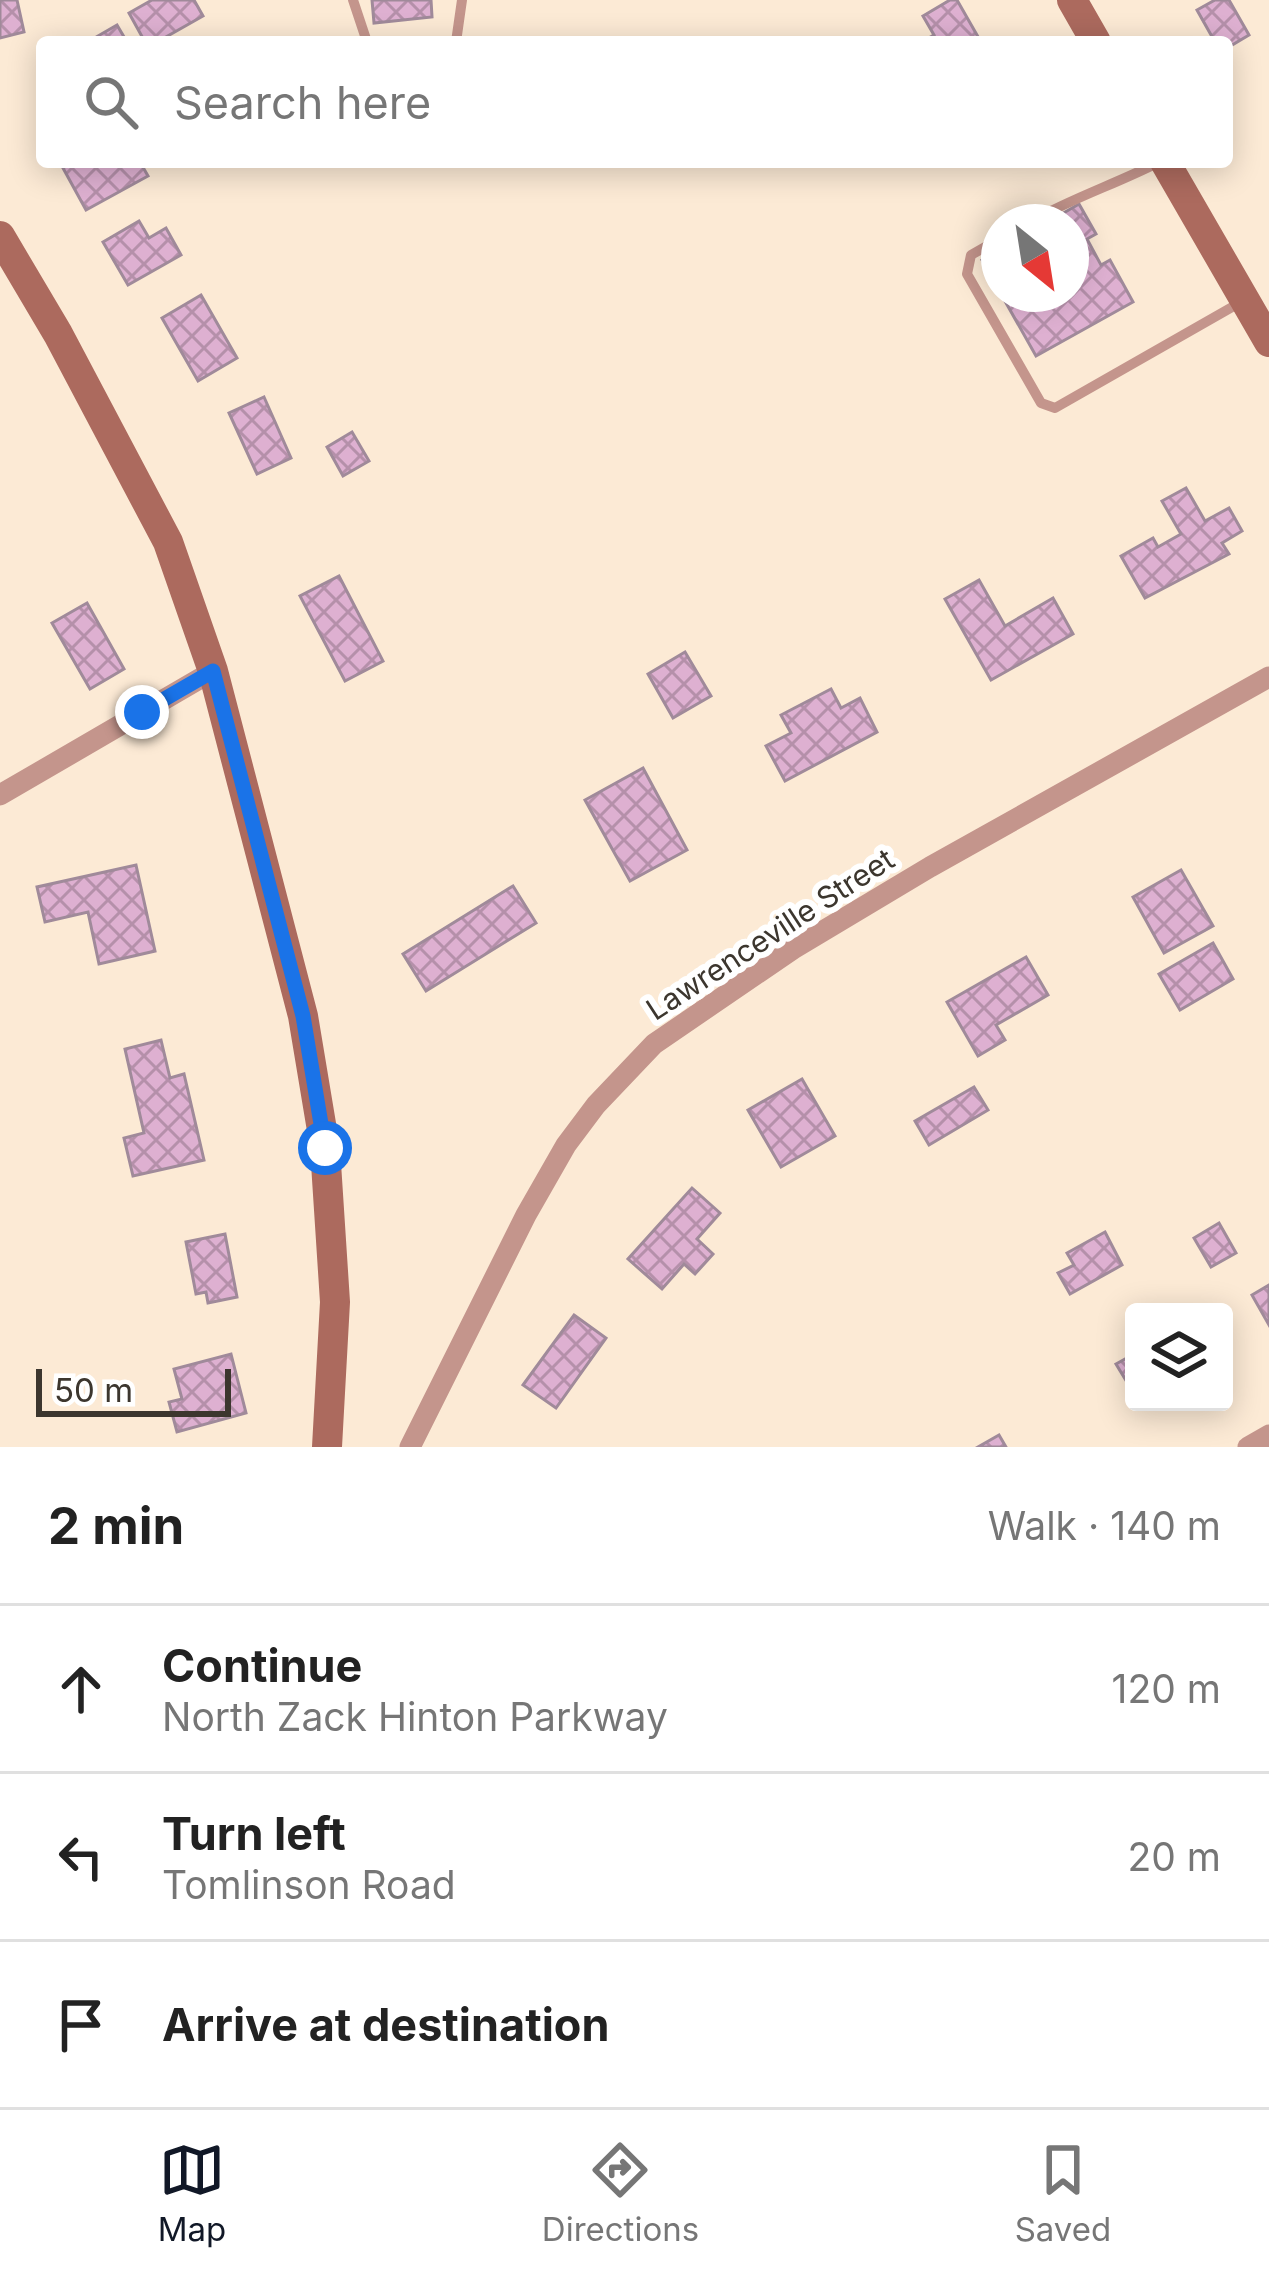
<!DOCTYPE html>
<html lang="en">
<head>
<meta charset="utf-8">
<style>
	body { margin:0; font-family:Inter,sans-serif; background:#f2f2f2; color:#222 }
	.controls { position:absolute; right:36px; bottom:36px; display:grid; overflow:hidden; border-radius:12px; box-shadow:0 6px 30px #0003 }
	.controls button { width:108px; height:108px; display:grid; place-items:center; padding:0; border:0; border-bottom:3px solid #e0e0e0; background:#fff; color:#222; font:60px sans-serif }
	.compass { position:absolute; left:981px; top:204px; width:108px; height:108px; border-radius:50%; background:#fff; box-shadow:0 6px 30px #0003; rotate:150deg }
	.scale { position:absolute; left:36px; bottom:30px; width:195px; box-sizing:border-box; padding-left:12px; border:6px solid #3c362e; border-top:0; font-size:33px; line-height:42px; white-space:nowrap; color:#3c362e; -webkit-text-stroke:9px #fff; paint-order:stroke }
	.stop { position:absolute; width:36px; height:36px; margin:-27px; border:9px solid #1a73e8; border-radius:50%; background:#fff }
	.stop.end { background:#1a73e8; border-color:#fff; box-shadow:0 3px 12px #0008 }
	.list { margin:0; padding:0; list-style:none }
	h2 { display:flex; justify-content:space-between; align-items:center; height:156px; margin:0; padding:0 48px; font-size:51px }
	h2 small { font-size:39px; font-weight:400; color:#767676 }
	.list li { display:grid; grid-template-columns:78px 1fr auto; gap:36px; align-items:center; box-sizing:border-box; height:168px; padding:0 48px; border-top:3px solid #e0e0e0 }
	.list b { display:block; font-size:45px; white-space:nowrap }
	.list p { margin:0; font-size:39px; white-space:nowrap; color:#767676 }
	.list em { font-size:39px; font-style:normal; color:#767676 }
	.icon { flex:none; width:66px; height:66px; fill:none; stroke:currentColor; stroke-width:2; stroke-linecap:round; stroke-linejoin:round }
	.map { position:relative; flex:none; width:1269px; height:1447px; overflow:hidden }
	.search { position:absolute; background:#fff; box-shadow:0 6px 30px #0003; left:36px; right:36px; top:36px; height:132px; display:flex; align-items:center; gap:30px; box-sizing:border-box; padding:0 42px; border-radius:12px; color:#767676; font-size:45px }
	.sheet { height:660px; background:#fff }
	nav { display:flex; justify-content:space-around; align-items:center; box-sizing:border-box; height:168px; border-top:3px solid #e0e0e0; background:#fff; font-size:33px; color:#767676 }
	nav a { display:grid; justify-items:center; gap:6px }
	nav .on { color:#111827 }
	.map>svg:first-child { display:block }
	.building { fill:url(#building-cross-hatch); stroke:#a08a9a; stroke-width:3 }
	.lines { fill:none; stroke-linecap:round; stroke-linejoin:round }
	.service { stroke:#c4958c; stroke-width:10 }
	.minor { stroke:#c4958c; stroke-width:21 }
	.secondary { stroke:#ac6a5e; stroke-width:30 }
	.route { stroke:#1a73e8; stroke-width:15 }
	.labels { text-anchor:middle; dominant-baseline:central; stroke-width:12; stroke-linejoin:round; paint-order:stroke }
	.street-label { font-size:30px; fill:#3c362e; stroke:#fff }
</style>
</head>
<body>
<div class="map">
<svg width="1269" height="1447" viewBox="0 0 1269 1447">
	<defs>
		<pattern id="building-cross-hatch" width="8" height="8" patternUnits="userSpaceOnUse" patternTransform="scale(3)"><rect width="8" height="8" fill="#deb0d1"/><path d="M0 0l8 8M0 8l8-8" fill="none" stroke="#b590aa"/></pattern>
	</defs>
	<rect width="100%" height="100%" fill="#fcead5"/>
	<g class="building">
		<path d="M 0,0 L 17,0 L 24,32 L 0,38 Z"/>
		<path d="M 152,0 L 194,0 L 203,16 L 157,42 L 145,42 L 129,13 Z"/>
		<path d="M 372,0 L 431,0 L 432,17 L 374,23 Z"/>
		<path d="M 950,0 L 957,0 L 981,42 L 921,42 L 934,35 L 923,16 Z"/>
		<path d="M 1215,0 L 1229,0 L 1249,35 L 1227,48 L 1227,42 L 1215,42 L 1197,10 Z"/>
		<path d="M 117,25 L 127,42 L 92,42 L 91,40 Z"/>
		<path d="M 73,162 L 108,162 L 110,166 L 140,162 L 148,176 L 86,210 L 63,168 Z"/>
		<path d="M 1079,204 L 1096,234 L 1087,239 L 1101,265 L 1110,260 L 1133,302 L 1036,356 L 1001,294 L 1071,294 L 1071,222 L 1048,222 Z"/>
		<path d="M 139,221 L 149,238 L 166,228 L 181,255 L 128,285 L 103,242 Z"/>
		<path d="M 999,250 L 999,290 L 982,260 Z"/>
		<path d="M 201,295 L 237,358 L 198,381 L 162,318 Z"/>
		<path d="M 264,397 L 291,458 L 257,474 L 229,413 Z"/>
		<path d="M 352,432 L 369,461 L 343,476 L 327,447 Z"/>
		<path d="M 1186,488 L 1205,521 L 1229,508 L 1242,531 L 1222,543 L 1229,554 L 1145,598 L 1121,556 L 1153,538 L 1158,547 L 1181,534 L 1162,501 Z"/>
		<path d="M 339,576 L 383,661 L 345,681 L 300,596 Z"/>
		<path d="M 979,580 L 1005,626 L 1053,598 L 1073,634 L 991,680 L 945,599 Z"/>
		<path d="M 87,603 L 124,669 L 90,689 L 52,623 Z"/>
		<path d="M 685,652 L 711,696 L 673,718 L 648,674 Z"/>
		<path d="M 831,689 L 841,708 L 860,698 L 877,732 L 785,781 L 766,746 L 791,733 L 781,715 Z"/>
		<path d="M 643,768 L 687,850 L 630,881 L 585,800 Z"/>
		<path d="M 136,865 L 155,951 L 99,964 L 88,912 L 45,922 L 37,887 Z"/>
		<path d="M 1181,870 L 1213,926 L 1164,953 L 1133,897 Z"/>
		<path d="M 513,886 L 536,923 L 426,991 L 403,954 Z"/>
		<path d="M 1213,943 L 1233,979 L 1180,1010 L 1159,974 Z"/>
		<path d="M 1026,957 L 1048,995 L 996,1025 L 1005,1040 L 978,1056 L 947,1002 Z"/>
		<path d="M 161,1040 L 170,1078 L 184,1074 L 204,1160 L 133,1176 L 124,1138 L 144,1133 L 125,1049 Z"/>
		<path d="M 802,1079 L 835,1136 L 781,1167 L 748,1110 Z"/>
		<path d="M 974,1087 L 988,1110 L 929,1145 L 915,1121 Z"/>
		<path d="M 692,1188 L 720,1213 L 697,1239 L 713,1254 L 695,1274 L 684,1264 L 662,1289 L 628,1259 Z"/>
		<path d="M 1219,1223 L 1236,1253 L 1211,1267 L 1194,1238 Z"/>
		<path d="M 1105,1232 L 1122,1265 L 1070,1294 L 1058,1273 L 1074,1265 L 1067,1253 Z"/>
		<path d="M 225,1234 L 237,1297 L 208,1303 L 206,1292 L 196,1294 L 186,1242 Z"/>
		<path d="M 1269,1285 L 1269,1325 L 1252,1295 Z"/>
		<path d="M 574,1315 L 606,1338 L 556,1408 L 523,1385 Z"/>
		<path d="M 231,1354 L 246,1413 L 177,1432 L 169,1402 L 182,1399 L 174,1369 Z"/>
		<path d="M 1134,1354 L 1134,1392 L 1133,1392 L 1116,1364 Z"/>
		<path d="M 999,1435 L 1006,1447 L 978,1447 Z"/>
	</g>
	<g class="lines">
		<g class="service">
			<path d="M 353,0 L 367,42"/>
			<path d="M 456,42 L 462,0"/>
			<path d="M 1030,222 C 1072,198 1116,184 1159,162"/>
			<path d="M 999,239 L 971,255 L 967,274 L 1041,403 L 1055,408 L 1241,302"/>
		</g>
		<g class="minor">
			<path d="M 0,795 L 213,671"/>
			<path d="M 410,1447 L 526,1215 L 566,1145 L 596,1105 L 654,1044 L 793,949 L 930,867 L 1269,677"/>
			<path d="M 1248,1447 L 1269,1435"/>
		</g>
		<g class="secondary">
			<path d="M 1072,0 L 1096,42"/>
			<path d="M 1165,162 L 1269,342"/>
			<path d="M 0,236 L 58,334 L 168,542 L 213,671 L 303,1016 L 325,1148 L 335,1302 L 327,1447"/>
		</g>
	</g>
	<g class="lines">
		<path class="route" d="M 142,712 L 213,671 L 303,1016 L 325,1148"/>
	</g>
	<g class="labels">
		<g class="street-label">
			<text transform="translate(770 934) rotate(-33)">Lawrenceville Street</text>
		</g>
	</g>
</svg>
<div class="controls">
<button><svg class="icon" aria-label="layers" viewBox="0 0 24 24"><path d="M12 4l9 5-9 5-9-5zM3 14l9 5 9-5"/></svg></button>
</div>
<svg class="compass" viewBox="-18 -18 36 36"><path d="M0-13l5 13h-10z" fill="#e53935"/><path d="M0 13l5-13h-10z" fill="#767676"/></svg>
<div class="scale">50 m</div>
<div class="stop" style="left:325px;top:1148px"></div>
<div class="stop end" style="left:142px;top:712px"></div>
<div class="search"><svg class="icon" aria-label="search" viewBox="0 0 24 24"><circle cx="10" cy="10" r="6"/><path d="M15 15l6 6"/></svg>Search here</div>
</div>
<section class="sheet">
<h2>2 min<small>Walk · 140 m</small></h2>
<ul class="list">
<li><svg class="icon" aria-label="ahead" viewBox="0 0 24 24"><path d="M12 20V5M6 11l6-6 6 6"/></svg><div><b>Continue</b><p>North Zack Hinton Parkway</p></div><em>120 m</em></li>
<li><svg class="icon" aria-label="left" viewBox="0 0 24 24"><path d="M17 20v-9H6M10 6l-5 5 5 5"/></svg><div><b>Turn left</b><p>Tomlinson Road</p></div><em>20 m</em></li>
<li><svg class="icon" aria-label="arrive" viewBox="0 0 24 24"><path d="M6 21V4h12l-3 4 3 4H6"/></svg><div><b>Arrive at destination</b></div></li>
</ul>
</section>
<nav>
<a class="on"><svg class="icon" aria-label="map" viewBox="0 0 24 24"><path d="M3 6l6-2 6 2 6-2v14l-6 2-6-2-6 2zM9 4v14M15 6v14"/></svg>Map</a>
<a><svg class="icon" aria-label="directions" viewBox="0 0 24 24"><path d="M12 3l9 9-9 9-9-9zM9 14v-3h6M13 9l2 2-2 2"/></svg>Directions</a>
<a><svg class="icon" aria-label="saved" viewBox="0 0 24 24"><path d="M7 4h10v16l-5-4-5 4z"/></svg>Saved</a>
</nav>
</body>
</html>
